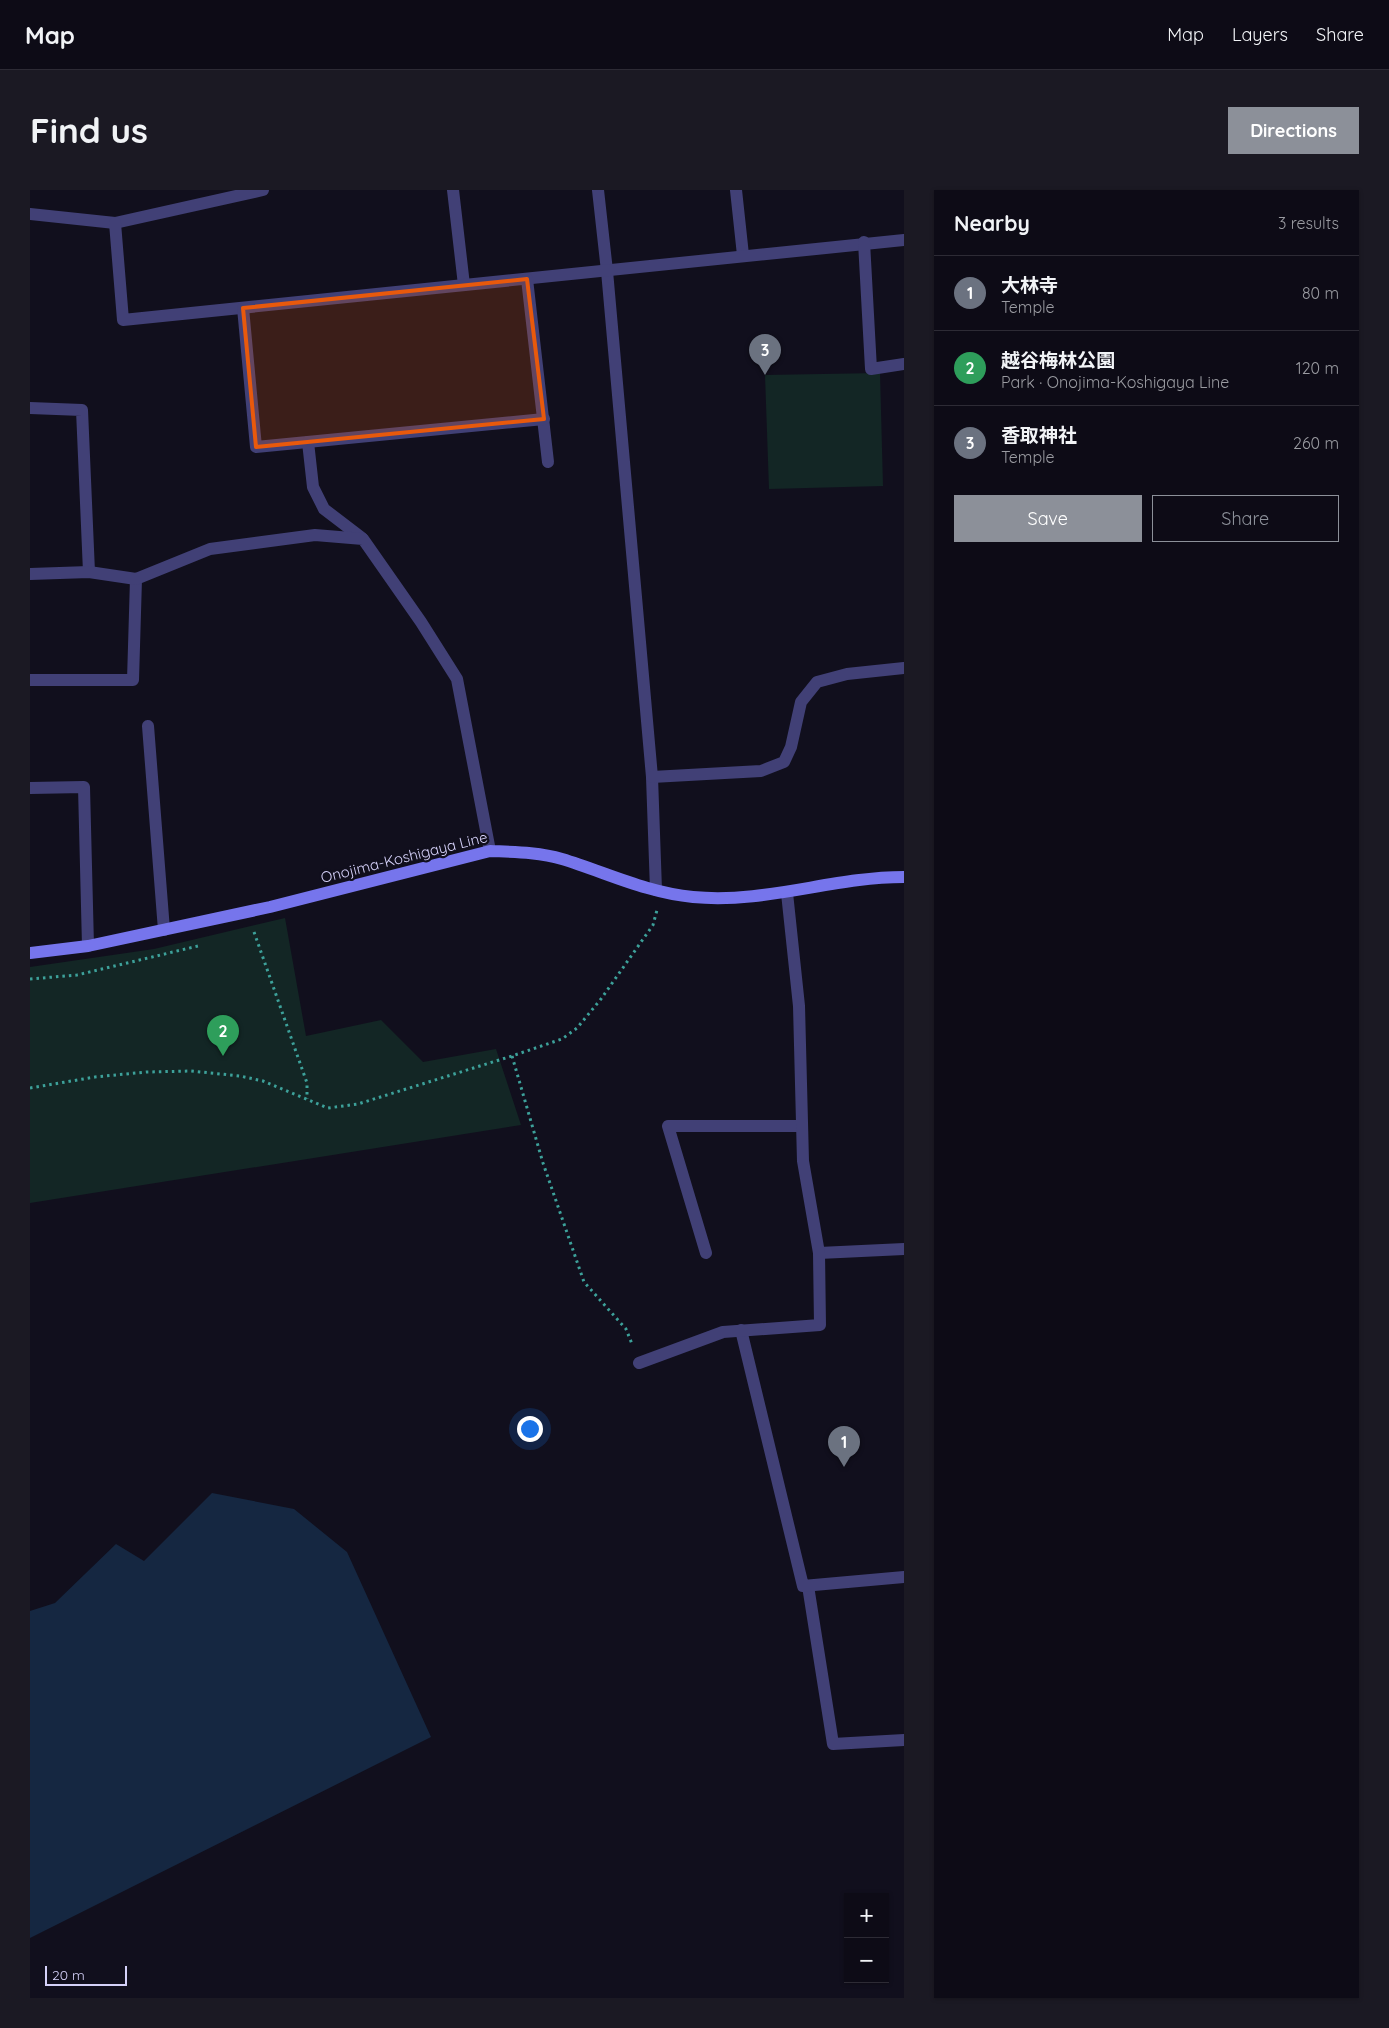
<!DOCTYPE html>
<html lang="en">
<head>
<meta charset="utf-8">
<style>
	body { margin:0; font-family:Quicksand,"Noto Sans JP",sans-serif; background:#1b1923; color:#f1f3f6 }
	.controls { position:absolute; right:15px; bottom:15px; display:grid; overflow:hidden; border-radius:0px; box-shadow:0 1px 4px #0004 }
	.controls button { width:45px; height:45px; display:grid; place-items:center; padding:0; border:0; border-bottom:1px solid #2d2b35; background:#0d0b16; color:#f1f3f6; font:25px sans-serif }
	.scale { position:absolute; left:15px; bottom:12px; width:82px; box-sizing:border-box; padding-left:5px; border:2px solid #d5d1f9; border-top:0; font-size:14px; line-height:18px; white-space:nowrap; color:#d5d1f9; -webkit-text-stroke:4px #110f1d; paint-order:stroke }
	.you { position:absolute; left:499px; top:1238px; width:18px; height:18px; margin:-12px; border:4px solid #fff; border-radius:50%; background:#1a73e8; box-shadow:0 0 0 8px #1a73e833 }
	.badge { display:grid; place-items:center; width:32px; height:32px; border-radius:50%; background:#8c9099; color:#fff; font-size:16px; font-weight:700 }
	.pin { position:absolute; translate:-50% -41px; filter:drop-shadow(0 1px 2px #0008) }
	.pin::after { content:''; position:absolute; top:26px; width:18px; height:15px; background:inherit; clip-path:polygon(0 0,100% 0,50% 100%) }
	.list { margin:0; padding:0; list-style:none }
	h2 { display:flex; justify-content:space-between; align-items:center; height:65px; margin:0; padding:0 20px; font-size:21px }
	h2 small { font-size:16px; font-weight:400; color:#9a9ba1 }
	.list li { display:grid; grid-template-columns:32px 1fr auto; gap:15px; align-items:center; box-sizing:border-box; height:75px; padding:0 20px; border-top:1px solid #2d2b35 }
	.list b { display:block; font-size:19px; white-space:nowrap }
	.list p { margin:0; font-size:16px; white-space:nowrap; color:#9a9ba1 }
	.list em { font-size:16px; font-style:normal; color:#9a9ba1 }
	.actions { display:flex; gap:10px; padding:15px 20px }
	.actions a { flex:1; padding:11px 0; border:1px solid #8c9099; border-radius:0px; text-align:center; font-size:18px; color:#8c9099 }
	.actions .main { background:#8c9099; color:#fff }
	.map { position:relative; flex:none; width:874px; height:1808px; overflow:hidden; border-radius:0px }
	header { display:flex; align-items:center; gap:30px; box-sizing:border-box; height:70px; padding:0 25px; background:#0d0b16; border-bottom:1px solid #2d2b35 }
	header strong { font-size:24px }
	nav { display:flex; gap:28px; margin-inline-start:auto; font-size:18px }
	.intro { display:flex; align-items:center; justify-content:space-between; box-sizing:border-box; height:120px; padding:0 30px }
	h1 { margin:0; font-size:35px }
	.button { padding:12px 22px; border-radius:0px; background:#8c9099; color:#fff; font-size:18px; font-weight:700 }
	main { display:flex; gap:30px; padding:0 30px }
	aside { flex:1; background:#0d0b16; border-radius:0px; box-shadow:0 1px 4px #0004 }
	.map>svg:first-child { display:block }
	.green { fill:#132625 }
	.water { fill:#152741 }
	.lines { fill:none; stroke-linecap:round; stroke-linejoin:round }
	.path { stroke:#3da19a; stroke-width:3; stroke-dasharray:2.5 4; stroke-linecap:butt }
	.lane { stroke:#414076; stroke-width:12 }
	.street { stroke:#414076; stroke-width:12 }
	.secondary { stroke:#7675ec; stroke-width:12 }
	.marked { fill:#e8590c; fill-opacity:0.2; stroke:#e8590c; stroke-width:4; stroke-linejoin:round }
	.labels { text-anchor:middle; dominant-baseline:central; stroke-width:4.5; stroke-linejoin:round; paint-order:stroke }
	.street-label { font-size:15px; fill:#d5d1f9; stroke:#110f1d }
</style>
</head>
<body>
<header>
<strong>Map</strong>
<nav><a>Map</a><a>Layers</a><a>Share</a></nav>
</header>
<div class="intro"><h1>Find us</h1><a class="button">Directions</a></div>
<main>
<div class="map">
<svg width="874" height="1808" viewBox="0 0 874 1808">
	<rect width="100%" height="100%" fill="#110f1d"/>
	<g class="green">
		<path d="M 850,183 L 853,296 L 739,299 L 735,185 Z"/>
		<path d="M 255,728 L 276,846 L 351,830 L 393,872 L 466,859 L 491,935 L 0,1013 L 0,777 L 124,759 Z"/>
	</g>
	<path class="water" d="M 182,1303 L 264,1319 L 317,1362 L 401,1547 L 0,1748 L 0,1421 L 25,1413 L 86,1354 L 114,1371 Z"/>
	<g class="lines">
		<g class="path">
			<path d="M 224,742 L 277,893 L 277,909"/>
			<path d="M 0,789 L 47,785 L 168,756"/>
			<path d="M 482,866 L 513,973 L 554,1092 L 596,1139 L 602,1154"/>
			<path d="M 0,898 L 65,887 L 117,882 L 161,881 L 210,886 L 233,891 L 298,918 L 328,914 L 482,866 L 532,849 L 547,838 L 571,809 L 623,735 L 627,720"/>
		</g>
		<g class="lane">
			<path d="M 568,0 L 577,81 L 622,587 L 626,700"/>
			<path d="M 0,490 L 103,490 L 106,389"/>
			<path d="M 118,536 L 134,740"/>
			<path d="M 622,587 L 731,581 L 754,572 L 761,557 L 771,512 L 787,492 L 817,484 L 874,478"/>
			<path d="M 0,598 L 54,597 L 58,756"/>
			<path d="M 676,1063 L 638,936 L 771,936"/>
			<path d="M 778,1396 L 803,1554 L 874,1550"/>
		</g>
		<g class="street">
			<path d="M 423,0 L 434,95"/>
			<path d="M 706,0 L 713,65"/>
			<path d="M 0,24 L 85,33 L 233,0"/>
			<path d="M 85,33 L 93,130 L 874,50"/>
			<path d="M 834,52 L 841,179 L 874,174"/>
			<path d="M 497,89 L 518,272"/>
			<path d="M 213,118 L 226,257 L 514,229"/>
			<path d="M 0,218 L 52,220 L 59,382"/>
			<path d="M 278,252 L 283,297 L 294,319 L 332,348"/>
			<path d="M 0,384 L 59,382 L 106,389 L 180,359 L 285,345 L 333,349 L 391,432 L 427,489 L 460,661"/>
			<path d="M 789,1063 L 874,1059"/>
			<path d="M 711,1140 L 773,1396 L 874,1387"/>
			<path d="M 609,1173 L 693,1142 L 790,1135 L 789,1063 L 773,971 L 769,816 L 757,703"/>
		</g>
		<path class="secondary" d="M 0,763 L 58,756 L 240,717 L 460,661 C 484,662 509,662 532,669 C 575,682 617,703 663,707 C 736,714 802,687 874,687"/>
	</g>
	<path class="marked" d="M 497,89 L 514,229 L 226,257 L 213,118 Z"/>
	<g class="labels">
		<g class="street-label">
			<text transform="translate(374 667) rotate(-14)">Onojima-Koshigaya Line</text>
		</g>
	</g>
</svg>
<div class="controls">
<button>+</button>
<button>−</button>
</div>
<div class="scale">20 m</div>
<div class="you"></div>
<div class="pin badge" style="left:814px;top:1277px;background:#6b7280">1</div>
<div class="pin badge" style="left:193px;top:866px;background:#2e9e5b">2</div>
<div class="pin badge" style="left:735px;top:185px;background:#6b7280">3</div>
</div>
<aside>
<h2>Nearby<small>3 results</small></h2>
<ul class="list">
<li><span class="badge" style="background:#6b7280">1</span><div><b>大林寺</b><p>Temple</p></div><em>80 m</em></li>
<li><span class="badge" style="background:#2e9e5b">2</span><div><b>越谷梅林公園</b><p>Park · Onojima-Koshigaya Line</p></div><em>120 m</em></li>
<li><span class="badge" style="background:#6b7280">3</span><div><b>香取神社</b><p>Temple</p></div><em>260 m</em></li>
</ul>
<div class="actions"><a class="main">Save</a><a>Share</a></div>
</aside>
</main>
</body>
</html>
